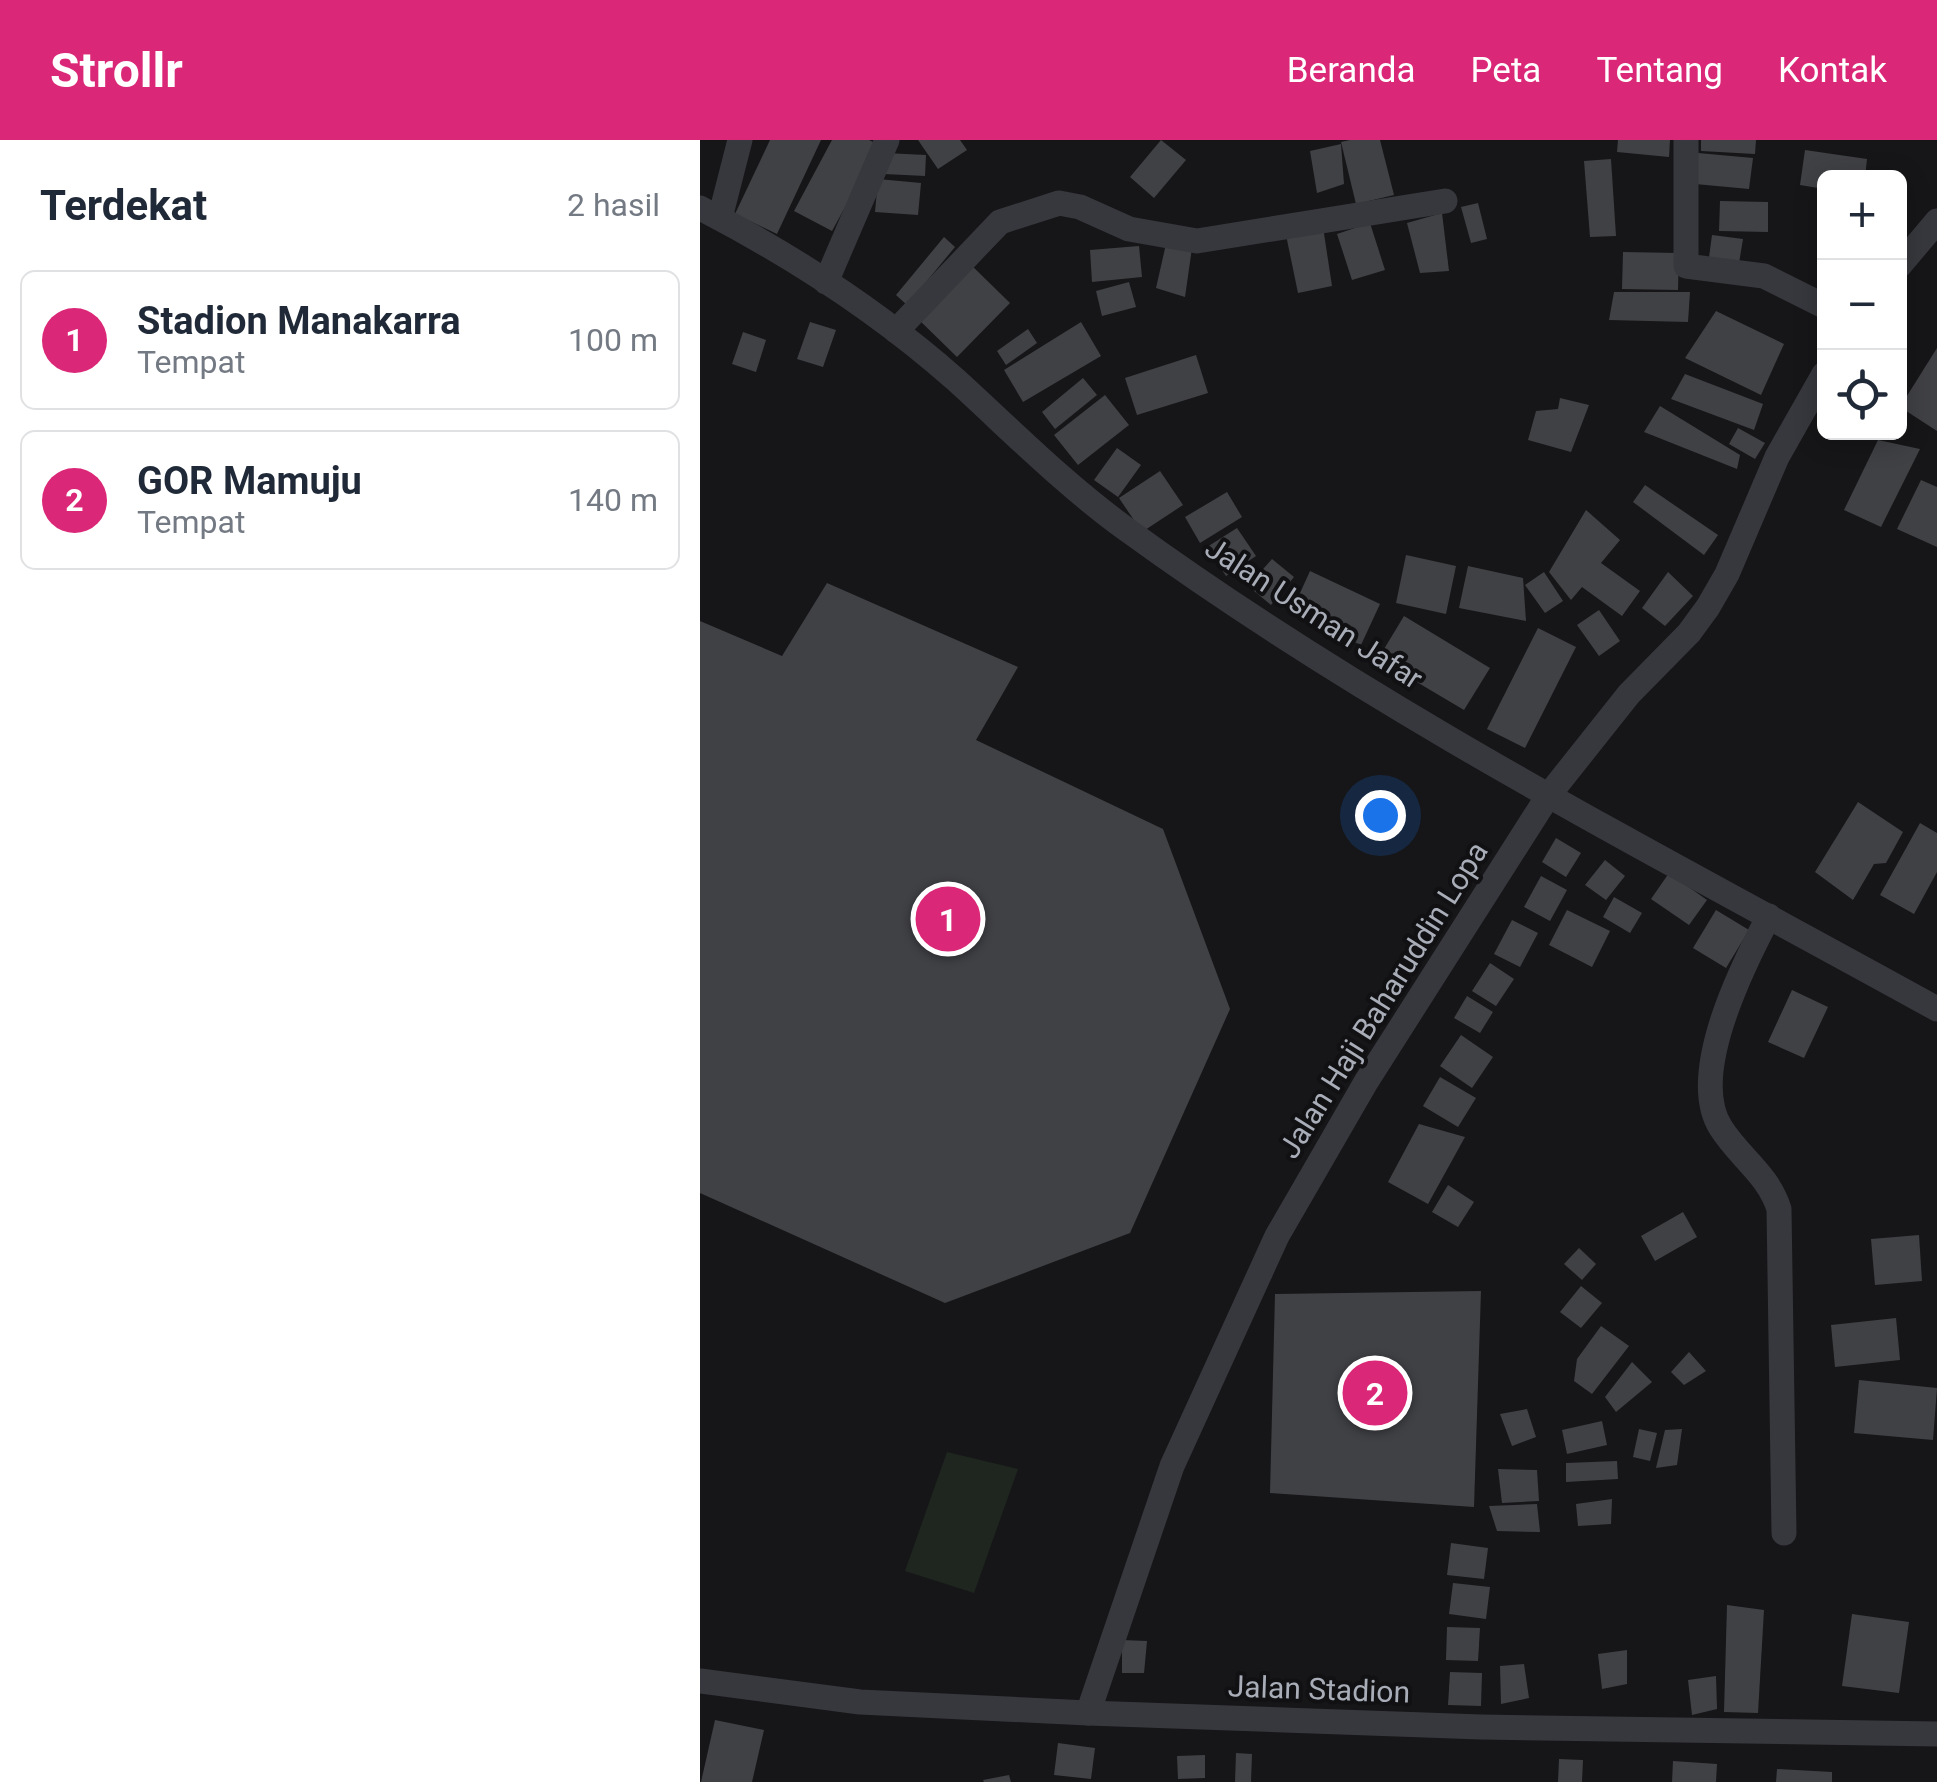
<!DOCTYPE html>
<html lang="id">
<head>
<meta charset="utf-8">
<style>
	body { margin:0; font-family:Roboto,sans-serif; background:#f2f2f3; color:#1f2937 }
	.controls { position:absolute; right:30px; top:30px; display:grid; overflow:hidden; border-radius:15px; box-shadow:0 5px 25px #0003 }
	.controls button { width:90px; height:90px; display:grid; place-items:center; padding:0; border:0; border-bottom:2px solid #e0e1e3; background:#fff; color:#1f2937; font:50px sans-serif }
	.you { position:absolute; left:680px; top:675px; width:35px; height:35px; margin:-25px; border:8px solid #fff; border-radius:50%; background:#1a73e8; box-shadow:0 0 0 15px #1a73e833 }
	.badge { display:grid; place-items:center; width:65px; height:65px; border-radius:50%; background:#db2777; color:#fff; font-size:32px; font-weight:700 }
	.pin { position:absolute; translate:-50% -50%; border:5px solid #fff; box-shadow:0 2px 10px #0006 }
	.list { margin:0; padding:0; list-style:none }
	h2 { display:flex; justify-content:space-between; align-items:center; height:130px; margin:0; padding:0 40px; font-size:42px }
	h2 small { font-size:32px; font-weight:400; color:#747a83 }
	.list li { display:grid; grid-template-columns:65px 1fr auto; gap:30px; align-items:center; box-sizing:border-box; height:140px; margin:0 20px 20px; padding:0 20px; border:2px solid #e0e1e3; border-radius:15px }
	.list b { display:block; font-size:38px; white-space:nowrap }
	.list p { margin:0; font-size:32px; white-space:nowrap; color:#747a83 }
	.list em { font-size:32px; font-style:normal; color:#747a83 }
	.icon { flex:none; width:55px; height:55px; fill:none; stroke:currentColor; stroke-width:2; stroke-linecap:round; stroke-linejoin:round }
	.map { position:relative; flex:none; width:1237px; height:1642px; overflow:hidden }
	header { display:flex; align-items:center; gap:60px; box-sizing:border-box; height:140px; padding:0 50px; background:#db2777; color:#fff }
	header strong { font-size:48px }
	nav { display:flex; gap:55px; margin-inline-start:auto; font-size:35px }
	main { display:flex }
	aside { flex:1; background:#fff }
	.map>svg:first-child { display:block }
	.green { fill:#1e261f }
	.building { fill:#404145 }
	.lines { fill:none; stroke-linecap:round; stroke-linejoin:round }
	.street { stroke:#37383d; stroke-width:25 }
	.labels { text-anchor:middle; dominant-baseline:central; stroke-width:8; stroke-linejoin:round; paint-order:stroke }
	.street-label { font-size:30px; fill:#a8adb8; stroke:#111113 }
</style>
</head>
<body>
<header>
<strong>Strollr</strong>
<nav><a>Beranda</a><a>Peta</a><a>Tentang</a><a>Kontak</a></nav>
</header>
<main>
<aside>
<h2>Terdekat<small>2 hasil</small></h2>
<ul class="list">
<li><span class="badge">1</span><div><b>Stadion Manakarra</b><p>Tempat</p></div><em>100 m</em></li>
<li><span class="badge">2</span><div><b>GOR Mamuju</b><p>Tempat</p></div><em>140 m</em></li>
</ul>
</aside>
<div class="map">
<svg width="1237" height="1642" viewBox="0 0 1237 1642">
	<rect width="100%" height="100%" fill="#161618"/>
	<path class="green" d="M 247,1312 L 318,1329 L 274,1453 L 205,1431 Z"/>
	<g class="building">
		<path d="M 70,0 L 121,0 L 77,94 L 35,74 Z"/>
		<path d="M 132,0 L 169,0 L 179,5 L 132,91 L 94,71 Z"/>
		<path d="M 218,0 L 260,0 L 267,10 L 238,29 Z"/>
		<path d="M 461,0 L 486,20 L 454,58 L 430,37 Z"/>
		<path d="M 650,0 L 680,0 L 694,55 L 656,64 L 641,2 Z"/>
		<path d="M 918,0 L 970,0 L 969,17 L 917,12 Z"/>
		<path d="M 1001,0 L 1056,0 L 1055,14 L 1001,11 Z"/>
		<path d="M 641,4 L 644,44 L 617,53 L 610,11 Z"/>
		<path d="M 1105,10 L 1167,19 L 1165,38 L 1124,38 L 1124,49 L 1100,45 Z"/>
		<path d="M 185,13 L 226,15 L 225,36 L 184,34 Z"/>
		<path d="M 998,13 L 1053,18 L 1049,49 L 995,44 Z"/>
		<path d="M 911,19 L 916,96 L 890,97 L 884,21 Z"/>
		<path d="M 178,39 L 221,43 L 218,75 L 175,72 Z"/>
		<path d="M 1020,61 L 1068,62 L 1068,92 L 1019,91 Z"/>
		<path d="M 778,63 L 787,99 L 771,103 L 761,67 Z"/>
		<path d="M 742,73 L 749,131 L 720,133 L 707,83 Z"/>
		<path d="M 670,83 L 685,130 L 652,140 L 637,94 Z"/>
		<path d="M 623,87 L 632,146 L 598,153 L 586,95 Z"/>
		<path d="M 1012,95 L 1043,99 L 1038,129 L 1008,125 Z"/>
		<path d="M 244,97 L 255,107 L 207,165 L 196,155 Z"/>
		<path d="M 466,104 L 492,108 L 485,157 L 456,148 Z"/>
		<path d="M 439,106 L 442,137 L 392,142 L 390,110 Z"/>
		<path d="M 923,112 L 979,113 L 978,150 L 922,149 Z"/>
		<path d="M 267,121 L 310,163 L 257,217 L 214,175 Z"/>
		<path d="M 429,142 L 436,167 L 402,176 L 396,151 Z"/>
		<path d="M 914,152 L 990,152 L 988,182 L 909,180 Z"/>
		<path d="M 1016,171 L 1084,204 L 1061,255 L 985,218 Z"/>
		<path d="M 110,182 L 136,190 L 123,227 L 97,219 Z"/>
		<path d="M 381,182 L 401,216 L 323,262 L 304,230 Z"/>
		<path d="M 328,189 L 337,203 L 306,225 L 297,211 Z"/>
		<path d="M 43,192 L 66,200 L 56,232 L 32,224 Z"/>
		<path d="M 1237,208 L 1237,291 L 1200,267 Z"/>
		<path d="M 496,215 L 508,253 L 437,275 L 425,238 Z"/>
		<path d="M 985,234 L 1063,264 L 1054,290 L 971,259 Z"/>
		<path d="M 383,238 L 397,255 L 355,289 L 342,272 Z"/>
		<path d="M 405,255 L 429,285 L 378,325 L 354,295 Z"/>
		<path d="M 860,258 L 889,265 L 871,312 L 828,300 L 836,271 L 858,269 Z"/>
		<path d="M 960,266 L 1040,315 L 1037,329 L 944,292 Z"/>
		<path d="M 1038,288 L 1065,303 L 1055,319 L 1029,304 Z"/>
		<path d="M 1178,300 L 1220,309 L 1181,387 L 1144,370 Z"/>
		<path d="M 417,308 L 441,325 L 418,357 L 394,340 Z"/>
		<path d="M 460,331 L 483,365 L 442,392 L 419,358 Z"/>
		<path d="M 1221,340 L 1237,347 L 1237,407 L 1197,389 Z"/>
		<path d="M 945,345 L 1018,395 L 1004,415 L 933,362 Z"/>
		<path d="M 527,352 L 542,377 L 500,403 L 485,377 Z"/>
		<path d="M 886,370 L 920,400 L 901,423 L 940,451 L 922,476 L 882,447 L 871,460 L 849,432 Z"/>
		<path d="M 537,388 L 556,416 L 526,436 L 507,407 Z"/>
		<path d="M 706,415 L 756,426 L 746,474 L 696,463 Z"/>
		<path d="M 572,419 L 594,437 L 571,465 L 548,446 Z"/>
		<path d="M 768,426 L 823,438 L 826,481 L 759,468 Z"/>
		<path d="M 610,431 L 680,464 L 661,505 L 591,473 Z"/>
		<path d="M 844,432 L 863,461 L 845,473 L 825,445 Z"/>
		<path d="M 968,432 L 993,456 L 965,486 L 942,468 Z"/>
		<path d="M 127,443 L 318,527 L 276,600 L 463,689 L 530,869 L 430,1093 L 245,1163 L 0,1053 L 0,481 L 82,516 Z"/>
		<path d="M 899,470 L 920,501 L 899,516 L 877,485 Z"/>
		<path d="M 704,476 L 790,528 L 764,570 L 678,519 Z"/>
		<path d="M 838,488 L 876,507 L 825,608 L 787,589 Z"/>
		<path d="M 1158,662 L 1203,692 L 1186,723 L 1174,724 L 1153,760 L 1115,732 Z"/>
		<path d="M 1220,683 L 1237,693 L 1237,732 L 1214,774 L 1180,755 Z"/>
		<path d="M 856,698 L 881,713 L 866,737 L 842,722 Z"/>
		<path d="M 905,720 L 925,736 L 906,760 L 885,745 Z"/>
		<path d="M 969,733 L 1007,760 L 989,785 L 951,759 Z"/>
		<path d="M 841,736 L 867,750 L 850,781 L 824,767 Z"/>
		<path d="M 914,757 L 942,773 L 930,793 L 903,777 Z"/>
		<path d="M 867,770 L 910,791 L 892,827 L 849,805 Z"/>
		<path d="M 1016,770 L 1049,790 L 1026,828 L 993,808 Z"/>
		<path d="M 812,780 L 838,793 L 820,827 L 794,814 Z"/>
		<path d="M 790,823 L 814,839 L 796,866 L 772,851 Z"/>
		<path d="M 1092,850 L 1128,867 L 1104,918 L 1068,902 Z"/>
		<path d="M 767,856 L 793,872 L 780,893 L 754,878 Z"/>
		<path d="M 761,895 L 793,917 L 772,948 L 740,926 Z"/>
		<path d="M 740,937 L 776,958 L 758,987 L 723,966 Z"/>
		<path d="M 719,984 L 765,997 L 728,1064 L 688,1042 Z"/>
		<path d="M 748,1045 L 774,1062 L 758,1087 L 732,1072 Z"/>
		<path d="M 983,1072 L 997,1097 L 955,1121 L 941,1096 Z"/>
		<path d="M 1219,1095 L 1222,1141 L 1175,1145 L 1171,1099 Z"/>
		<path d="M 879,1108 L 896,1124 L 882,1140 L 864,1124 Z"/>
		<path d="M 881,1146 L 902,1163 L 881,1188 L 860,1172 Z"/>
		<path d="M 781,1151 L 774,1367 L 570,1353 L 575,1154 Z"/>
		<path d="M 1196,1178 L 1200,1220 L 1135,1227 L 1131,1185 Z"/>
		<path d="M 901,1186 L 929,1206 L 892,1254 L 874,1241 L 877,1219 Z"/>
		<path d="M 989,1212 L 1006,1231 L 984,1245 L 971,1232 Z"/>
		<path d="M 932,1222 L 952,1242 L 916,1272 L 905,1257 Z"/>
		<path d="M 1159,1240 L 1237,1248 L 1233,1300 L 1154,1293 Z"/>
		<path d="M 827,1269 L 836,1297 L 812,1306 L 800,1274 Z"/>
		<path d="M 902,1281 L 907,1305 L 867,1314 L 862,1290 Z"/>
		<path d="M 939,1289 L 957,1293 L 950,1321 L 933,1317 Z"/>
		<path d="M 982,1289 L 977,1325 L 956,1328 L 965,1290 Z"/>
		<path d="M 917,1321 L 918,1339 L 866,1342 L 866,1323 Z"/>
		<path d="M 798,1329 L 837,1330 L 839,1361 L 802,1363 Z"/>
		<path d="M 912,1359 L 911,1384 L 878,1386 L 876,1364 Z"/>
		<path d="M 837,1364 L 840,1392 L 797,1391 L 789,1366 Z"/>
		<path d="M 751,1403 L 788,1408 L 784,1439 L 747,1435 Z"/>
		<path d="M 753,1443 L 790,1447 L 786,1479 L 749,1474 Z"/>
		<path d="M 1027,1465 L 1064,1470 L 1058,1573 L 1024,1572 Z"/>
		<path d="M 1152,1474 L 1209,1482 L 1199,1553 L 1142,1546 Z"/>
		<path d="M 747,1487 L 780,1488 L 778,1521 L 746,1520 Z"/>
		<path d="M 422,1500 L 447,1501 L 444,1533 L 422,1533 Z"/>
		<path d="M 927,1510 L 927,1544 L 902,1549 L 898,1514 Z"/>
		<path d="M 824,1524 L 829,1558 L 801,1564 L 800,1526 Z"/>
		<path d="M 750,1532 L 782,1533 L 781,1566 L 748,1565 Z"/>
		<path d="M 1016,1536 L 1017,1569 L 992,1575 L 988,1540 Z"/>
		<path d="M 15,1580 L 64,1590 L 52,1642 L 1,1642 Z"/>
		<path d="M 358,1603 L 395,1608 L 391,1639 L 354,1635 Z"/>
		<path d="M 536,1613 L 552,1614 L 551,1642 L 535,1642 Z"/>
		<path d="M 505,1615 L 505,1638 L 478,1639 L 477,1616 Z"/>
		<path d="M 859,1619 L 883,1620 L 882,1642 L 858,1642 Z"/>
		<path d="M 973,1621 L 1017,1624 L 1016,1642 L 972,1642 Z"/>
		<path d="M 1077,1629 L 1132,1632 L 1132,1642 L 1076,1642 Z"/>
		<path d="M 309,1635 L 311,1642 L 284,1642 L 283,1640 Z"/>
	</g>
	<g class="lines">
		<g class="street">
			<path d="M 986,0 L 986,126 L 1064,136 L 1124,166"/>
			<path d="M 0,68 C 91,115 179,172 256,240 C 312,291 364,344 426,389 C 680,574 962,717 1237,869"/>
			<path d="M 20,78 L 40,0"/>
			<path d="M 1200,125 L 1237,81"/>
			<path d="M 126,142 L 187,0"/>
			<path d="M 196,191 L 300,82 L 359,63 L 380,67 L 429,89 L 497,101 L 745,61"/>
			<path d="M 1069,776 C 1043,825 987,935 1021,988 C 1039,1017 1068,1034 1079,1069 L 1084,1393"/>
			<path d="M 0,1541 L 160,1562 L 388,1573 L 781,1587 L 1237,1594"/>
			<path d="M 388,1573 L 472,1326 L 577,1096 L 666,942 L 848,656 L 929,554 L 989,493 L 1008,467 L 1027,434 L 1077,317 L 1124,234"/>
		</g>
	</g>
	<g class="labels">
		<g class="street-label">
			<text transform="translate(614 473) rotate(33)">Jalan Usman Jafar</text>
			<text transform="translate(683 860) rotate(-58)">Jalan Haji Baharuddin Lopa</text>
			<text transform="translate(619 1549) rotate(2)">Jalan Stadion</text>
		</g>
	</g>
</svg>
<div class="controls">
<button>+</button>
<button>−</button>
<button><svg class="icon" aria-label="locate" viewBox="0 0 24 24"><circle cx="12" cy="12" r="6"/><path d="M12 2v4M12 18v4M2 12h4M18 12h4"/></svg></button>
</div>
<div class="you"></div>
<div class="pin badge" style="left:248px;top:779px">1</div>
<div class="pin badge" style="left:675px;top:1253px">2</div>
</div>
</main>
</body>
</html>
